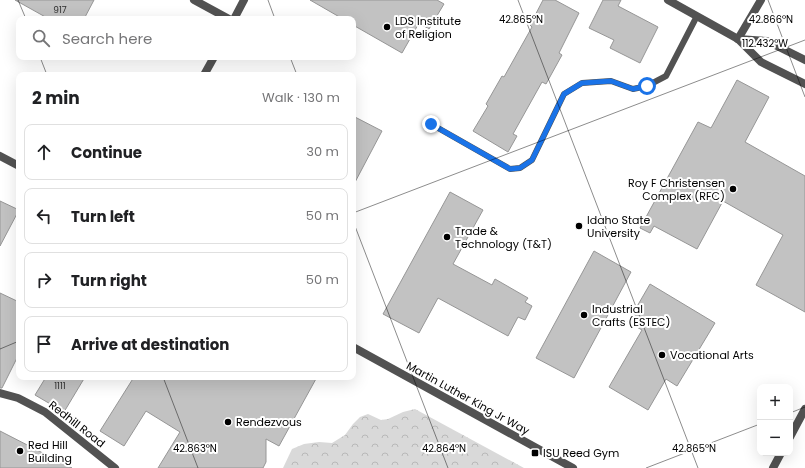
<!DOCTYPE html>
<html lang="en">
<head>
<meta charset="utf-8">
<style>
	body { margin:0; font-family:Poppins,sans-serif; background:#f6f6f6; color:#202124 }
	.controls { position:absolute; right:12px; bottom:12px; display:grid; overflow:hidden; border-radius:8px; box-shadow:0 4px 16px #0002 }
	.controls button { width:36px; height:36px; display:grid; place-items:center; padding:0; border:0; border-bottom:1px solid #e0e0e0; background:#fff; color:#202124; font:20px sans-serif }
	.stop { position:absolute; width:12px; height:12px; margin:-9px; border:3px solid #1a73e8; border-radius:50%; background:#fff }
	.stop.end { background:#1a73e8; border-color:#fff; box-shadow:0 1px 4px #0008 }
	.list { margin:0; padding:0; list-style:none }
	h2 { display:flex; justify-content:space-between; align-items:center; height:52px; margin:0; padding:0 16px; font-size:17px }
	h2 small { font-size:13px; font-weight:400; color:#757577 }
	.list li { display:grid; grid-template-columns:26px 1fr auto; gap:12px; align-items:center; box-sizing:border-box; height:56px; margin:0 8px 8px; padding:0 8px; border:1px solid #e0e0e0; border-radius:8px }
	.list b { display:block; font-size:15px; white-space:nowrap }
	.list em { font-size:13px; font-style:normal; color:#757577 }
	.icon { flex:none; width:22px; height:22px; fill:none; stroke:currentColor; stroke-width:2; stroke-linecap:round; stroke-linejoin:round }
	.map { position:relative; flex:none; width:805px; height:468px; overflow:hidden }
	.search { position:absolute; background:#fff; box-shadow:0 4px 16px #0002; left:16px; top:16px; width:340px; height:44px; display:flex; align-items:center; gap:10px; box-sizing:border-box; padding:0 14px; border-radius:8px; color:#757577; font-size:15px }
	.panel { position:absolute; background:#fff; box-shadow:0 4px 16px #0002; left:16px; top:72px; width:340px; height:308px; border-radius:8px }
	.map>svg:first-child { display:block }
	.park { fill:url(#park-crowns) }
	.building { fill:#c2c2c2; stroke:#969696 }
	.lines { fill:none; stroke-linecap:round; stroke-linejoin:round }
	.service { stroke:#525252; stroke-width:6 }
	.minor { stroke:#525252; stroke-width:8 }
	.tertiary { stroke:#525252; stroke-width:8 }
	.route { stroke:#1a73e8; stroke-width:5 }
	.ticks { fill:none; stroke:#000; stroke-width:1; stroke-opacity:0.45 }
	.poi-dot { fill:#000; stroke:#fff; stroke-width:1.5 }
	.labels { text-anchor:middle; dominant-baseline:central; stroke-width:4; stroke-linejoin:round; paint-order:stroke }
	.number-label { font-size:9px; fill:#303030 }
	.poi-label { font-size:11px; fill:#000; stroke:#fff; text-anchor:start }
	.street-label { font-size:11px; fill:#000; stroke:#fff }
	.ticks-label { font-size:10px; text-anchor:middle; fill:#000; stroke:#fff; stroke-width:4; stroke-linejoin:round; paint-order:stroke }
</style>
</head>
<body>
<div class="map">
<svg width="805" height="468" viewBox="0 0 805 468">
	<defs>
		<pattern id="park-crowns" width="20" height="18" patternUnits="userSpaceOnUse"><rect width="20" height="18" fill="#d9d9d9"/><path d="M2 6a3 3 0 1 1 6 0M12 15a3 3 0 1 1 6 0" fill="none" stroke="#b8b8b8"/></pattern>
	</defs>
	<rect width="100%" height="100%" fill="#fff"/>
	<path class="park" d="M 415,409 L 524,468 L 283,468 L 292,449 L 304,444 L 319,442 L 332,443 L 345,435 L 353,424 L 360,417 L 368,414 L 381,420 L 388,419 L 403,412 Z"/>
	<g class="building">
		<path d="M 15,0 L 94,0 L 84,19 L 49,19 Z"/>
		<path d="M 310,0 L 437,0 L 444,4 L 429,29 L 419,23 L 402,53 L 353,25 L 353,19 L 343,19 Z"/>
		<path d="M 543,0 L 555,0 L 579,13 L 559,53 L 562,55 L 546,84 L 542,82 L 513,134 L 517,136 L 508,152 L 473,131 L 488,106 L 486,104 L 502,76 L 504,77 L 532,27 L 530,25 Z"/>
		<path d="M 603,0 L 621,0 L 618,6 L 658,27 L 640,63 L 610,48 L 614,40 L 589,28 Z"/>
		<path d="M 737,80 L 769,97 L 745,142 L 805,176 L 805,312 L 756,285 L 783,235 L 723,201 L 697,249 L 654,226 L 650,233 L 640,228 L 698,122 L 711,128 Z"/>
		<path d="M 353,116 L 382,131 L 353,186 Z"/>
		<path d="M 450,192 L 483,210 L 453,264 L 492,285 L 495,279 L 528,298 L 525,302 L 532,306 L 525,320 L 518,317 L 508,336 L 438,298 L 419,333 L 383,314 Z"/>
		<path d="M 0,201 L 19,210 L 0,246 Z"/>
		<path d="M 594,251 L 631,272 L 574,378 L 536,358 Z"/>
		<path d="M 650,284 L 715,323 L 677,386 L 666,379 L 648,410 L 609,387 L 642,330 L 628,322 Z"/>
		<path d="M 0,293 L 19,302 L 19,354 L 2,388 L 0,388 Z"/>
		<path d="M 46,377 L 85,377 L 64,412 L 35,395 Z"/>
		<path d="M 134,377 L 317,377 L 279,446 L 266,439 L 266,462 L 263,468 L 158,468 L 180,432 L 146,411 L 124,446 L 100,431 Z"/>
		<path d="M 0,431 L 72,468 L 0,468 Z"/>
	</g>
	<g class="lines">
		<path class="service" d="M 431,124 L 510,169 L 520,168 L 532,160 L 564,94 L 582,83 L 611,81 L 633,89 L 647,86 L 666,76 L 697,16"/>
		<g class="minor">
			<path d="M 194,0 L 229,19"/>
			<path d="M 234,19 L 244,0"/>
			<path d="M 738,39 L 761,0"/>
			<path d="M 204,75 L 214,57"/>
			<path d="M 0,393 L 18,398 L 45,412 L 115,468"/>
		</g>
		<g class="tertiary">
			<path d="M 668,0 L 738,39 L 761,62 L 805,84"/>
			<path d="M 738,39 L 767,41 L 805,60"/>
			<path d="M 0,156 L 19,166"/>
			<path d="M 353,347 L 573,468"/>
			<path d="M 790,437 L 805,409"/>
			<path d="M 773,468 L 781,453"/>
		</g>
	</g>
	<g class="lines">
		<path class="route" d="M 431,124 L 510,169 L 520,168 L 532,160 L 564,94 L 582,83 L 611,81 L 633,89 L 647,86"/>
	</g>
	<path class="ticks" d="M 18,0 L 26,19M 268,0 L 275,19M 518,0 L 698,468M 768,0 L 805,97M 40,57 L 47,75M 290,57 L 297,75M 353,213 L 805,40M 353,221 L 448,468M 0,349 L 19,341M 163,377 L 198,468M 790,413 L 805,407M 646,468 L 760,424"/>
	<g class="poi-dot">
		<circle cx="387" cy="27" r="4"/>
		<circle cx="733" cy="189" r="4"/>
		<circle cx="579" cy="226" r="4"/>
		<circle cx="447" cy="237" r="4"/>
		<circle cx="584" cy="315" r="4"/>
		<circle cx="662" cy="355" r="4"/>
		<circle cx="228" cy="422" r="4"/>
		<circle cx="20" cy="451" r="4"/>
		<rect x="531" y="449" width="8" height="8" rx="2"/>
	</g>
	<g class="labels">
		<g class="number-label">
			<text x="60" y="10">917</text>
			<text x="60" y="386">1111</text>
		</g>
		<g class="poi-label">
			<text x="395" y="21">LDS Institute<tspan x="395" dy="13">of Religion</tspan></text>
			<text x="725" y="183" text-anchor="end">Roy F Christensen<tspan x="725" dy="13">Complex (RFC)</tspan></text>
			<text x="587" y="220">Idaho State<tspan x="587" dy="13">University</tspan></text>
			<text x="455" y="231">Trade &amp;<tspan x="455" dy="13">Technology (T&amp;T)</tspan></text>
			<text x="592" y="309">Industrial<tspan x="592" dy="13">Crafts (ESTEC)</tspan></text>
			<text x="670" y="355">Vocational Arts</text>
			<text x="236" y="422">Rendezvous</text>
			<text x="28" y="445">Red Hill<tspan x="28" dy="13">Building</tspan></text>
			<text x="543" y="453">ISU Reed Gym</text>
		</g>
		<g class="street-label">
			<text transform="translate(468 398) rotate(29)">Martin Luther King Jr Way</text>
			<text transform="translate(77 424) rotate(38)">Redhill Road</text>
		</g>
	</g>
	<g class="ticks-label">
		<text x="771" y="23">42.866°N</text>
		<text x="521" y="23">42.865°N</text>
		<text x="765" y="47">112.432°W</text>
		<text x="195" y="452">42.863°N</text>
		<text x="444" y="452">42.864°N</text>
		<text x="694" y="452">42.865°N</text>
	</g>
</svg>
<div class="controls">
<button>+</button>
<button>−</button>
</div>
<div class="stop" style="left:647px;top:86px"></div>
<div class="stop end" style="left:431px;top:124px"></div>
<div class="search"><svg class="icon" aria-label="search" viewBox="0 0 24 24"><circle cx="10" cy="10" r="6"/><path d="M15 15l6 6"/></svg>Search here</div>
<section class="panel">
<h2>2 min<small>Walk · 130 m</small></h2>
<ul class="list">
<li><svg class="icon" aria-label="ahead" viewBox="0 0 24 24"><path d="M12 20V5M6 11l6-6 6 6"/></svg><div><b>Continue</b></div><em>30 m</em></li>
<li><svg class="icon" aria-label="left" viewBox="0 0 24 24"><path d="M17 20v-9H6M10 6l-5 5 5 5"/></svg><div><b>Turn left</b></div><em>50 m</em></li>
<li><svg class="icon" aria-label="right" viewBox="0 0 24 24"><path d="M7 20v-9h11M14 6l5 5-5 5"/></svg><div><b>Turn right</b></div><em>50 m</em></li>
<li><svg class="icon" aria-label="arrive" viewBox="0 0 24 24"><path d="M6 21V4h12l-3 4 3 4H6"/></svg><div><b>Arrive at destination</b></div></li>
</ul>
</section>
</div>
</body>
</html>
